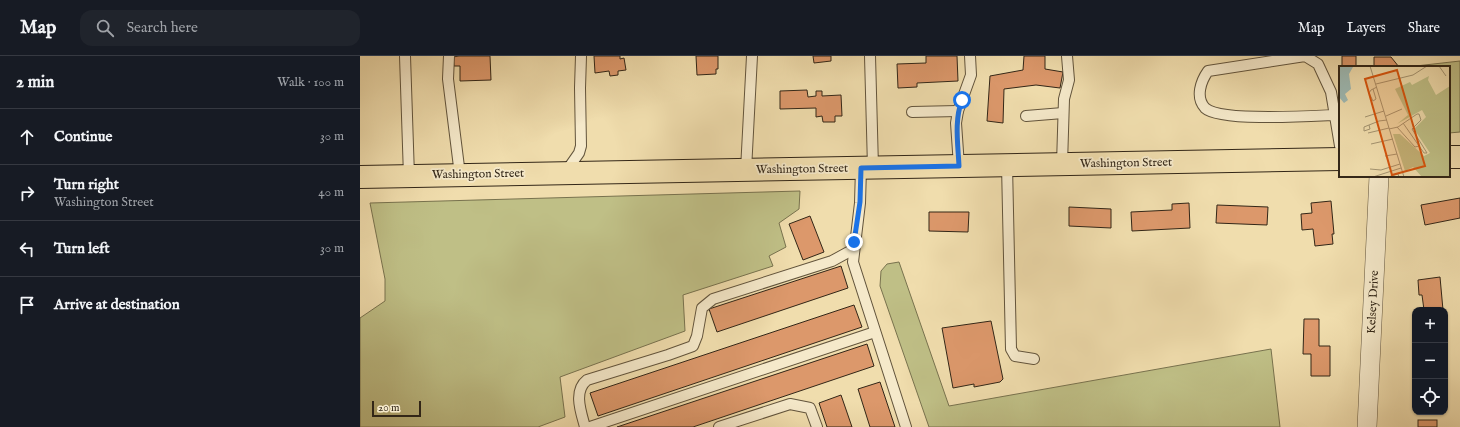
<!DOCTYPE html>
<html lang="en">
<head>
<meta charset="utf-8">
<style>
	body { margin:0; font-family:"IM FELL English",serif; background:#20242c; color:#f1f3f6 }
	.controls { position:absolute; right:12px; bottom:12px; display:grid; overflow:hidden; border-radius:8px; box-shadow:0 1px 3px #0004 }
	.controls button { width:36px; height:36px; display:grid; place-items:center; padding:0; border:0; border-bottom:1px solid #363941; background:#171b24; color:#f1f3f6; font:20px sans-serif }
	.scale { position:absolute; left:12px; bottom:10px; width:49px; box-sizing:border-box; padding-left:4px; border:2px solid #322617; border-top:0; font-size:11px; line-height:14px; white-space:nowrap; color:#322617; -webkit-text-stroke:3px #f5e9ca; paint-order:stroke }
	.stop { position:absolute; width:12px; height:12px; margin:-9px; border:3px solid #1a73e8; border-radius:50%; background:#fff }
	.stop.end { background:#1a73e8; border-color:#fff; box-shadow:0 1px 4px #0008 }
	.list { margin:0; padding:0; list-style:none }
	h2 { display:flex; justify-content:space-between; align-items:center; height:52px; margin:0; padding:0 16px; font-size:17px }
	h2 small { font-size:13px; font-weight:400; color:#9ea1a6 }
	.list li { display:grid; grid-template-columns:26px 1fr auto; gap:12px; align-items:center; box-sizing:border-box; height:56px; padding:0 16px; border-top:1px solid #363941 }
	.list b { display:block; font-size:15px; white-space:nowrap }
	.list p { margin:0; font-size:13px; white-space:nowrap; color:#9ea1a6 }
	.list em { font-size:13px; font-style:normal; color:#9ea1a6 }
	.icon { flex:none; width:22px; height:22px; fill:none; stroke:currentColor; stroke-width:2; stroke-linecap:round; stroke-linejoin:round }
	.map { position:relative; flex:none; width:1100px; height:371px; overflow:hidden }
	header { display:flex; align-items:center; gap:24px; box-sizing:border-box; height:56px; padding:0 20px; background:#171b24; border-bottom:1px solid #363941 }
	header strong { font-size:19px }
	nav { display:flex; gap:22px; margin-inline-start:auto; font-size:14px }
	.search { width:280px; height:36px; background:#20242c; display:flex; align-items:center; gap:10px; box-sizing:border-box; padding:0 14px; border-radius:12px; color:#9ea1a6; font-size:15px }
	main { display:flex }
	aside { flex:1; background:#171b24 }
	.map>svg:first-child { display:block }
	.green { fill:#bfbf86; stroke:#78724e }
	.building { fill:#dc986b; stroke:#322617 }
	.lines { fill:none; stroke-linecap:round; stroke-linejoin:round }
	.service-casing { stroke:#62543c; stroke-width:12 }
	.minor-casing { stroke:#62543c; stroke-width:20 }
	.primary-casing { stroke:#322617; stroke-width:24 }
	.service { stroke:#f5e9ca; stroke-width:10 }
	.minor { stroke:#f5e9ca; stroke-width:19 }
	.primary { stroke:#f0ddad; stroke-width:22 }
	.route { stroke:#1a73e8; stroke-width:5 }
	.labels { text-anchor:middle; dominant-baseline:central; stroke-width:3.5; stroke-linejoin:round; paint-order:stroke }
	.street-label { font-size:12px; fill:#322617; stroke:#f5e9ca }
	.inset-road { fill:none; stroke:#a49471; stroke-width:1 }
	.view { fill:#d6540d; fill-opacity:0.15; stroke:#d6540d; stroke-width:2 }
	.inset-edge { fill:none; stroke:#322617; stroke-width:2 }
</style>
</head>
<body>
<header>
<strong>Map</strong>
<div class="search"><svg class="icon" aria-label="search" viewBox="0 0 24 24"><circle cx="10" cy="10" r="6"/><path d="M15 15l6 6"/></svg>Search here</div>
<nav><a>Map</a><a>Layers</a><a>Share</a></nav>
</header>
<main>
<aside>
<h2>2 min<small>Walk · 100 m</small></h2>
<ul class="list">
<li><svg class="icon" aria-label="ahead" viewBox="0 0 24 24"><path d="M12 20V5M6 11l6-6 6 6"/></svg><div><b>Continue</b></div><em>30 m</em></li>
<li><svg class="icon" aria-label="right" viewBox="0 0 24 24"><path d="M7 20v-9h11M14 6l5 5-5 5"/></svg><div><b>Turn right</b><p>Washington Street</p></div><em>40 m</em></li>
<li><svg class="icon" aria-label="left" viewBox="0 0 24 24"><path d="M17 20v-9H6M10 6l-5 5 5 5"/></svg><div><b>Turn left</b></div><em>30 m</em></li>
<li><svg class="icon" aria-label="arrive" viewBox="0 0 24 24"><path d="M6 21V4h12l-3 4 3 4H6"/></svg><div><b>Arrive at destination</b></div></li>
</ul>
</aside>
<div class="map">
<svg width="1100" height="371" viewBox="0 0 1100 371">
	<rect width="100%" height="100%" fill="#f0ddad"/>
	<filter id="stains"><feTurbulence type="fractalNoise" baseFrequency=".005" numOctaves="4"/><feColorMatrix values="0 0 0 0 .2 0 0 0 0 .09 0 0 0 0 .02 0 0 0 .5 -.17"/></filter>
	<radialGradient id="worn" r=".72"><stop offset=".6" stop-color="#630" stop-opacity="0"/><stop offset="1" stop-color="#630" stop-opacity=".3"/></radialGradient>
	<g class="green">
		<path d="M 1100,5 L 1100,76 L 1089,77 L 1089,11 L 1047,11 Z"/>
		<path d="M 440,135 L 439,153 L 419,167 L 426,191 L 409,200 L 413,210 L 323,239 L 325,275 L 200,321 L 205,361 L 178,371 L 0,371 L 0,262 L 25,245 L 25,223 L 10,147 Z"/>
		<path d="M 539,206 L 589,350 L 911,293 L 920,371 L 569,371 L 520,230 L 521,215 L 527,208 Z"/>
	</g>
	<g class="building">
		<path d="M 99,0 L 130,0 L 131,24 L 100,25 L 100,10 L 94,10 L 93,1 Z"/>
		<path d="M 234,0 L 260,0 L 260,3 L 264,2 L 266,14 L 258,15 L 258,19 L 250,20 L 249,15 L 235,17 Z"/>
		<path d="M 336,0 L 358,0 L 358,13 L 356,13 L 356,18 L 337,19 Z"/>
		<path d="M 453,0 L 471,0 L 471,5 L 454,7 Z"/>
		<path d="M 566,0 L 597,0 L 598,25 L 557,27 L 557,31 L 538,32 L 537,8 L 566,7 Z"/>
		<path d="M 664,0 L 685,0 L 685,13 L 703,16 L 700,32 L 676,29 L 644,33 L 643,67 L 627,65 L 630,20 L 663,14 Z"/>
		<rect x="982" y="0" width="14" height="11"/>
		<path d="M 1014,1 L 1031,1 L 1039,11 L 1014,11 Z"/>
		<path d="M 447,34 L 448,41 L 456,40 L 456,35 L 462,35 L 462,40 L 481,39 L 482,60 L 475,60 L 475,66 L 463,66 L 462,60 L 456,61 L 456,52 L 420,53 L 420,35 Z"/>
		<path d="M 1100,142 L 1100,162 L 1065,169 L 1061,149 Z"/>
		<path d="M 971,145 L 974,178 L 972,178 L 973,188 L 955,190 L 953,173 L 942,174 L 941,158 L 952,157 L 951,147 Z"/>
		<path d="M 829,147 L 830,172 L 772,175 L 771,156 L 812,154 L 812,148 Z"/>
		<path d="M 857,149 L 908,151 L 907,169 L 856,167 Z"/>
		<path d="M 709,151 L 751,153 L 751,172 L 709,170 Z"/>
		<path d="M 569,156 L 609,156 L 608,176 L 569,175 Z"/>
		<path d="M 450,160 L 464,196 L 443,204 L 429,168 Z"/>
		<path d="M 481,210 L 488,232 L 357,276 L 349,253 Z"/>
		<path d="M 1080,221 L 1083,254 L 1064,254 L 1062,239 L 1059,239 L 1058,224 Z"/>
		<path d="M 494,249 L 502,271 L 238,360 L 230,337 Z"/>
		<path d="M 944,263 L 959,263 L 959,290 L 970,290 L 970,320 L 951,320 L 951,298 L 943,298 Z"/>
		<path d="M 631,265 L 643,323 L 640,326 L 614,331 L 614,328 L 593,332 L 582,272 Z"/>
		<path d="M 507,288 L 514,310 L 333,371 L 257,371 Z"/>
		<path d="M 520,326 L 535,371 L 510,371 L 498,333 Z"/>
		<path d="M 481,339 L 492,371 L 467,371 L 459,347 Z"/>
		<rect x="1058" y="364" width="19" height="7"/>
	</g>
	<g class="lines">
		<defs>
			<g id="service">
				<path d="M 45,0 L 49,120"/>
				<path d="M 89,0 L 88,23 L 100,119"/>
				<path d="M 510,0 L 513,111"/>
				<path d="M 552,56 L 598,55"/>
				<path d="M 975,59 C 952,60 860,66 845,52 C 835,41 841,25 848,15 L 945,0 L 958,8 L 971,36 L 980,90"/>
				<path d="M 666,60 L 703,57"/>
				<path d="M 702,108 L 704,43 L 709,24 L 707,0"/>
				<path d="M 647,109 L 651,293 L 655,300 L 674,303"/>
				<path d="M 599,110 L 596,67 L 598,55 L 611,19 L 610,0"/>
				<path d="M 501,112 L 500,147 L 493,206 L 546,371"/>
				<path d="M 386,114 L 392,0"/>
				<path d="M 205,117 L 219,97 L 221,90 L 220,32 L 221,0"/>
				<path d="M 225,371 C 221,356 213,335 227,324 L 308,299 L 333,290 L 337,280 L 342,252 L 353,243 L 472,205 L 494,193"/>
				<path d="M 230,371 L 515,276"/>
				<path d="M 359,371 L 430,348 L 450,352 L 457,371"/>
			</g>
			<path id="minor" d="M 1007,371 L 1019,120"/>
			<g id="primary">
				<path d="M 1089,101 L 1100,101"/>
				<path d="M 0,121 L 980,103"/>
			</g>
		</defs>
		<use href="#service" class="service-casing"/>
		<use href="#minor" class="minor-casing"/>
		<use href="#primary" class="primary-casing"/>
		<use href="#service" class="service"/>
		<use href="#minor" class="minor"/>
		<use href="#primary" class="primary"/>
	</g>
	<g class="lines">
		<path class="route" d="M 494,186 L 500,146 L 501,112 L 599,110 C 598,88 594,65 602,44"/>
	</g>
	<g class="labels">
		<g class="street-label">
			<text transform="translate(766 107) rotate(-1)">Washington Street</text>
			<text transform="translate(442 113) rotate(-1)">Washington Street</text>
			<text transform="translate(118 118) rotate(-1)">Washington Street</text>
			<text transform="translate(1013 246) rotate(-87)">Kelsey Drive</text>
		</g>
	</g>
	<g transform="translate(979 10)">
		<rect width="111" height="111" fill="#f0ddad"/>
		<path d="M 90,10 L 89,14 L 97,29 L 111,20 L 111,111 L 83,111 L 74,101 L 66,105 L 54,68 L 61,68 L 85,90 L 91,87 L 75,63 L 87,51 L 83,44 L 58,58 L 69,49 L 56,23 L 71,16 L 73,19 Z" fill="#bfbf86"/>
		<path d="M 0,0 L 14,1 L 10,8 L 12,23 L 6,28 L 9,34 L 5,37 L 0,31 Z" fill="#9ebab4"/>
		<path class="inset-road" d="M 31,0 L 65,111M 100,0 L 107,10M 37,18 L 74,9 L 88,0M 34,23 L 37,33 L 34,35 L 30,27 L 32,24 L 38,21M 47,50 L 63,43M 26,51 L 45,45M 30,59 L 31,63 L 25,65 L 25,61 L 40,55 L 48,54M 58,61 L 76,81 L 80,80M 50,63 L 59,61 L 78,48 L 80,48 L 82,54 L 73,63 L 88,87 L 85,87 L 64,57M 29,67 L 50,62M 32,78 L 54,73M 46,90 L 58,88M 31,103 L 42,104 L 61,98M 34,111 L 62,102M 49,111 L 59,108 L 60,111"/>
		<path class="view" d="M 58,4 L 86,100 L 53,109 L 26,13 Z"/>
		<rect width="111" height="111" class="inset-edge"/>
	</g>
	<rect width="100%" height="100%" filter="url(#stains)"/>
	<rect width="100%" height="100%" fill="url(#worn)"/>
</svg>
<div class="controls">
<button>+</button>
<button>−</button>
<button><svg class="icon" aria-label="locate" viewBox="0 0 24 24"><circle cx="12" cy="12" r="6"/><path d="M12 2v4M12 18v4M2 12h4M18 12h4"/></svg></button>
</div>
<div class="scale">20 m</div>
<div class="stop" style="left:602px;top:44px"></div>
<div class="stop end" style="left:494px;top:186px"></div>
</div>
</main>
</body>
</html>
